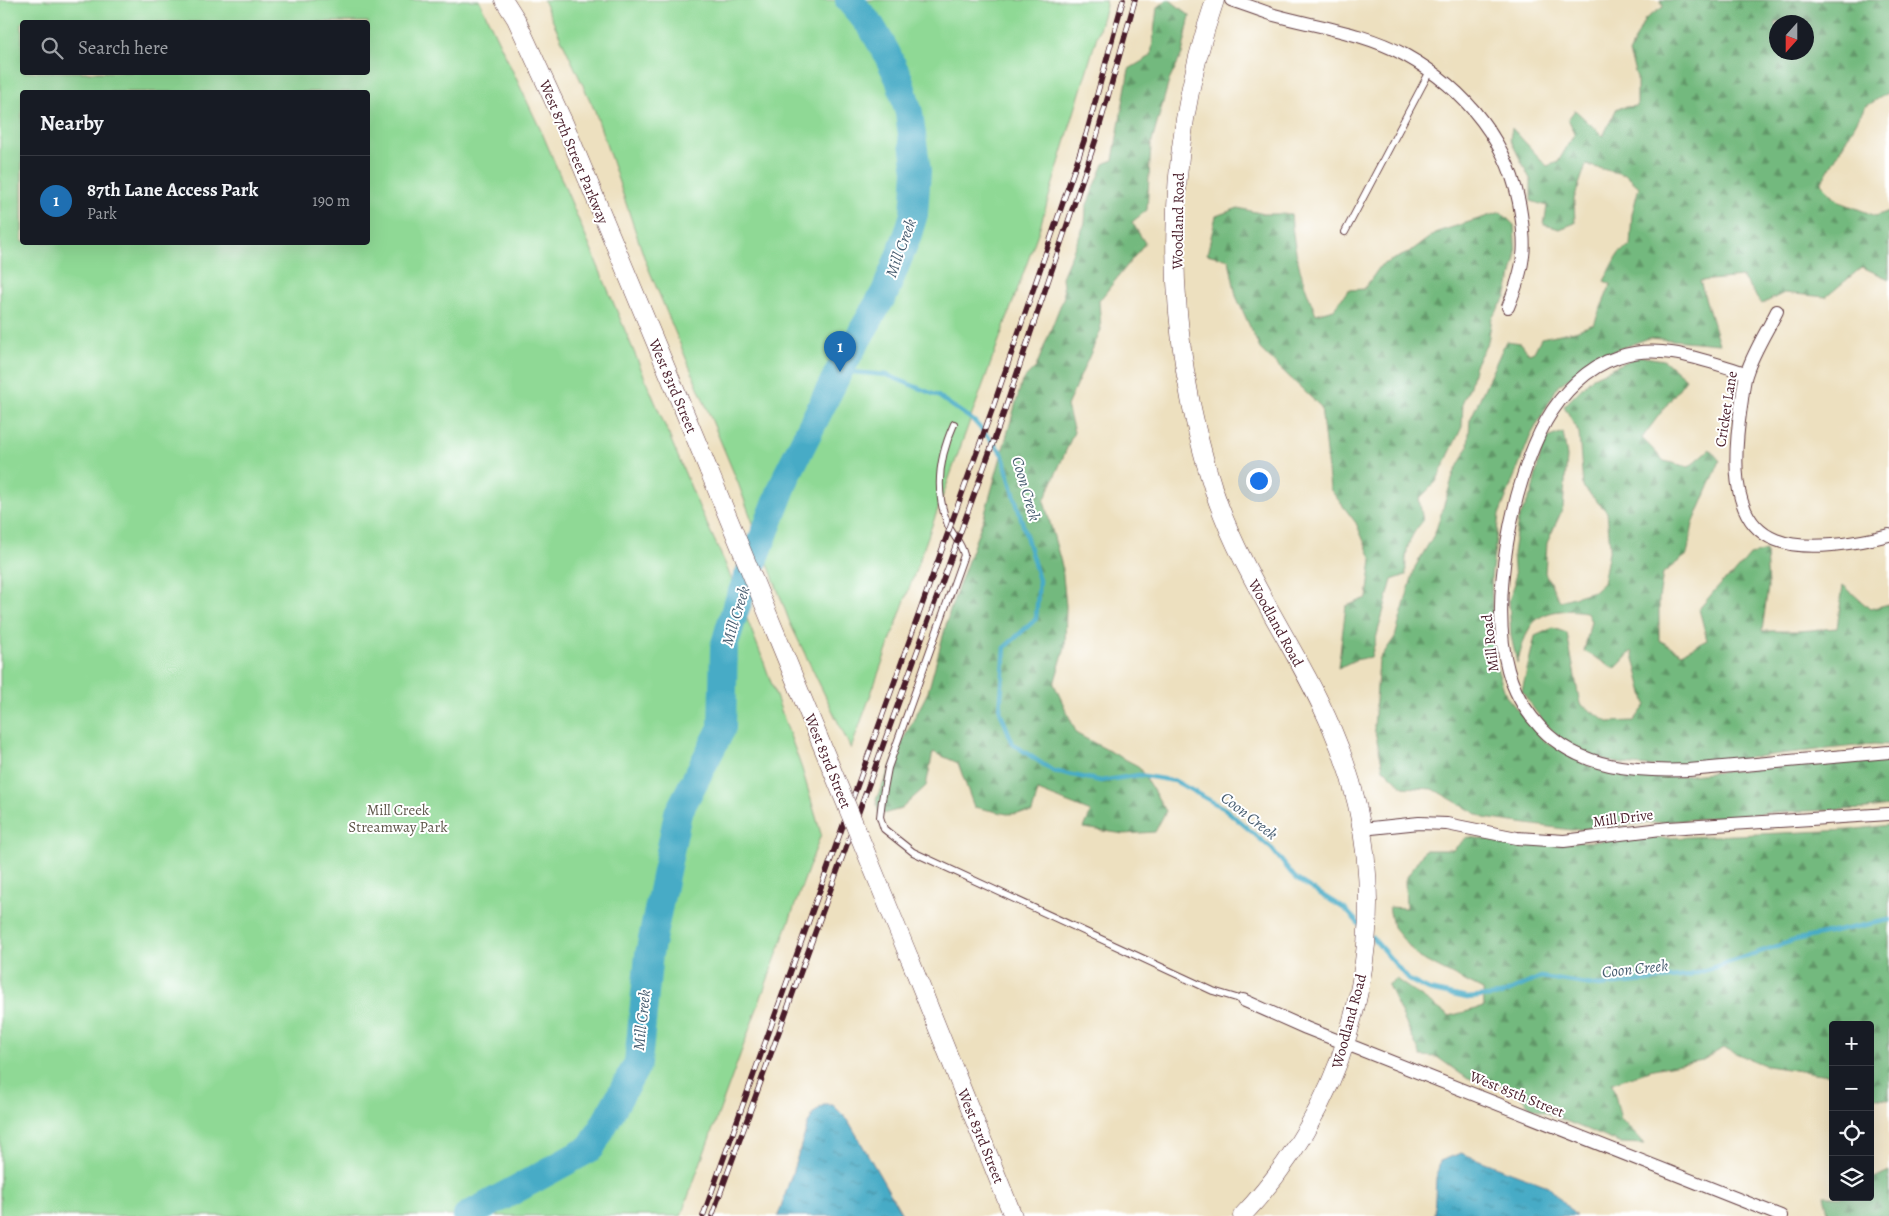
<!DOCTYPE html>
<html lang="en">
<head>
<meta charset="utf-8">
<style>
	body { margin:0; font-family:Alegreya,serif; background:#242831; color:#f1f3f6 }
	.controls { position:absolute; right:15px; bottom:15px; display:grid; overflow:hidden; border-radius:5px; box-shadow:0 5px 20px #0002 }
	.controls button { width:45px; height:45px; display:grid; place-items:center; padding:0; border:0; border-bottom:1px solid #363941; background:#171b24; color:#f1f3f6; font:25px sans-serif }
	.compass { position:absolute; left:1769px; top:15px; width:45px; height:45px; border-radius:50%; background:#171b24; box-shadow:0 5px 20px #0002; rotate:201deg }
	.you { position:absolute; left:1258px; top:480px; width:18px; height:18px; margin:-12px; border:4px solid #fff; border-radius:50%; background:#1a73e8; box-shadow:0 0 0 8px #1a73e833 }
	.badge { display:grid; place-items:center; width:32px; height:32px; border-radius:50%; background:#1f6fb2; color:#fff; font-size:16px; font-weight:700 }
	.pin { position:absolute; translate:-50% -41px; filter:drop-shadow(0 1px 2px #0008) }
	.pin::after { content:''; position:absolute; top:26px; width:18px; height:15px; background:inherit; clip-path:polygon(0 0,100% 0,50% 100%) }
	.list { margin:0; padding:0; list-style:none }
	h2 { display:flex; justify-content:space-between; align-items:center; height:65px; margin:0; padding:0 20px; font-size:21px }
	h2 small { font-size:16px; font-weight:400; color:#9ea1a6 }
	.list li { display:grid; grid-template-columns:32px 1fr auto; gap:15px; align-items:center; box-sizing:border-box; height:90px; padding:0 20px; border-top:1px solid #363941 }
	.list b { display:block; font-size:19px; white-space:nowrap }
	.list p { margin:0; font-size:16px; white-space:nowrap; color:#9ea1a6 }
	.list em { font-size:16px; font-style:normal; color:#9ea1a6 }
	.icon { flex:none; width:28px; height:28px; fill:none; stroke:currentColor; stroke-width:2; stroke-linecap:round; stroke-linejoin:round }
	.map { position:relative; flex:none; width:1889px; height:1216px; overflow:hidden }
	.search { position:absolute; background:#171b24; box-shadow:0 5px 20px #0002; left:20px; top:20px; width:350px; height:55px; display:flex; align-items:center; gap:12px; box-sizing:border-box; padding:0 18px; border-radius:5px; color:#9ea1a6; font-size:19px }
	.panel { position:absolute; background:#171b24; box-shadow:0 5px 20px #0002; left:20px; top:90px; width:350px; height:155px; border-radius:5px }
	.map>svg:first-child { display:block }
	.forest { fill:url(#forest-firs); stroke:#5e6c54; fill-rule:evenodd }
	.park { fill:#8fd995; stroke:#6c7c60; fill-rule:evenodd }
	.water { fill:url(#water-ripples); stroke:#486578 }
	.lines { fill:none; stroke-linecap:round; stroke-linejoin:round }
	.stream { stroke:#46abc6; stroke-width:4.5 }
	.river { stroke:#46abc6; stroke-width:28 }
	.lane-casing { stroke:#623c41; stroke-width:8 }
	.street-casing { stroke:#623c41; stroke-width:14 }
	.secondary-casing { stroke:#623c41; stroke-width:19 }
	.lane { stroke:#fff; stroke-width:6 }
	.street { stroke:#fff; stroke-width:12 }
	.secondary { stroke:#fff; stroke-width:18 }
	.rail-casing { stroke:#4a1f2b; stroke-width:5.5 }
	.rail { stroke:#fff; stroke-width:4; stroke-dasharray:11; stroke-linecap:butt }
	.secondary-bridge-casing { stroke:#623c41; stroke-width:19; stroke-linecap:butt }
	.secondary-bridge { stroke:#fff; stroke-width:18 }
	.labels { text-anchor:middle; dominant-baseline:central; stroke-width:4; stroke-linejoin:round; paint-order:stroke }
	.street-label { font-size:15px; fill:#4a1f2b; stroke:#fff }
	.park-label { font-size:15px; fill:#5f574b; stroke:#fff }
	.water-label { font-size:16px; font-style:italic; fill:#485e71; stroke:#fff }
</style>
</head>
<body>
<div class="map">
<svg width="1889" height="1216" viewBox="0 0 1889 1216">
	<defs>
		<pattern id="forest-firs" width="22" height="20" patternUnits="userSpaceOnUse" patternTransform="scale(1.25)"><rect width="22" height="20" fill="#73b97e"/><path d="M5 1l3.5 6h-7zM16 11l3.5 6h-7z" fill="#609667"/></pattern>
		<pattern id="water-ripples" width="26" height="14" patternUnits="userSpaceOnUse" patternTransform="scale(1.25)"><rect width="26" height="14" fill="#46abc6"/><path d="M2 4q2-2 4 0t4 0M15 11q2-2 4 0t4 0" fill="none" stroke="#3c8ba1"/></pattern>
	</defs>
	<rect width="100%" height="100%" fill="#fff"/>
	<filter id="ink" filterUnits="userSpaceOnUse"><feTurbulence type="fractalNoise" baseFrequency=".02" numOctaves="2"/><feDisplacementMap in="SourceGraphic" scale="10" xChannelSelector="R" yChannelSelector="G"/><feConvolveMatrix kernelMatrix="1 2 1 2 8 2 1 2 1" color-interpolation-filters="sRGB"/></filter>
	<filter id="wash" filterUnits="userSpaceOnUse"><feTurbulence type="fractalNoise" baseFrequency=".0096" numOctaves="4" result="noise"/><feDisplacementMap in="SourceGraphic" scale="20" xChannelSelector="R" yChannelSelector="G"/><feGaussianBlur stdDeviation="1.12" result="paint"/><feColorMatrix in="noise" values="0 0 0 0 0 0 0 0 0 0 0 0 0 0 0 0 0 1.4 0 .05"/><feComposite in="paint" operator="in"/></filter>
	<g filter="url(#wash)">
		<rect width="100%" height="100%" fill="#ede0bf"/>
		<g class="forest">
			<path d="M 1167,0 L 1170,0 L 1190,16 L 1182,54 L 1169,81 L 1151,145 L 1147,210 L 1132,222 L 1145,243 L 1099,301 L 1101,330 L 1067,406 L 1074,432 L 1044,501 L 1062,566 L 1066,606 L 1065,647 L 1054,684 L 1077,734 L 1138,766 L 1166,811 L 1155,832 L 1124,834 L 1084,828 L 1091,812 L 1038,791 L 1032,813 L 1007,814 L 974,807 L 958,763 L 933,752 L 926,786 L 901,809 L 879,815 L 876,799 L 905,736 L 928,692 L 950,610 L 984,517 L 1022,381 L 1036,367 L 1064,296 L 1062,277 L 1085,223 L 1086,207 L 1104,164 L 1113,160 L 1129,69 L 1151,56 L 1157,8 Z"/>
			<path d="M 1661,0 L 1889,0 L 1889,92 L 1865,107 L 1821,183 L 1840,202 L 1876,216 L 1889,211 L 1889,279 L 1862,267 L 1826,297 L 1784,293 L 1762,304 L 1742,277 L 1700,281 L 1719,344 L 1649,338 L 1597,357 L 1558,386 L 1530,437 L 1499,515 L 1491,578 L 1494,659 L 1506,696 L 1543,740 L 1590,766 L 1671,777 L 1801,764 L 1889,761 L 1889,806 L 1867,809 L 1777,812 L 1571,830 L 1484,818 L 1433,789 L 1403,787 L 1383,768 L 1374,727 L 1379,660 L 1395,637 L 1415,567 L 1435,533 L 1454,473 L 1468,447 L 1470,420 L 1506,341 L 1521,343 L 1529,354 L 1534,352 L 1541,338 L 1575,331 L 1594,324 L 1611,284 L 1604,281 L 1619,253 L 1630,246 L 1632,214 L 1639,187 L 1626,175 L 1586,165 L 1574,199 L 1575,223 L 1560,229 L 1544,225 L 1547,206 L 1531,201 L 1531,181 L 1510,139 L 1512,128 L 1547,166 L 1558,162 L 1575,133 L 1568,119 L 1575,110 L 1603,136 L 1617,108 L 1637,106 L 1637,78 L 1629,53 L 1645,19 L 1663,7 ZM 1776,22 L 1806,22 L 1806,52 L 1776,52 Z"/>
			<path d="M 1238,208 L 1264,214 L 1291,214 C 1293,248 1302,283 1316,314 L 1334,309 L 1348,290 L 1364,289 L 1381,265 L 1408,253 L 1437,232 L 1501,212 L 1514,225 L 1516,258 L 1506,297 L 1492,318 L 1488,342 L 1475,365 L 1470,386 L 1463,401 L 1462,427 L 1436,482 L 1419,499 L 1423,521 C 1407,539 1405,552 1406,575 L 1392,580 L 1371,657 L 1355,660 L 1338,668 L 1346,606 L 1367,598 L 1372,560 L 1356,523 L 1330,489 L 1321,407 L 1260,349 L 1236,296 L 1229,260 L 1207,254 L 1216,216 Z"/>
			<path d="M 1638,356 L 1664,360 L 1686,379 L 1642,438 L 1664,461 L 1689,467 L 1710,449 L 1720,461 L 1693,524 L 1687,555 L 1663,573 L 1659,598 L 1659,640 L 1682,653 L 1707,640 L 1699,609 L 1721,583 L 1733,575 L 1750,555 L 1766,551 L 1768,587 L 1762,631 L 1799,631 L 1837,628 L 1843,585 L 1870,609 L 1889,604 L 1889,745 L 1874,744 C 1839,748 1805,751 1771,755 C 1717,762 1646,775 1593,757 C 1561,745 1539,719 1522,691 L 1535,636 L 1553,628 L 1567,633 L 1580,704 L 1608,722 L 1634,721 L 1646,705 L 1632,651 L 1615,669 L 1584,651 L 1591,621 L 1586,612 C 1569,609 1542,609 1531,626 C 1524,636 1521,652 1517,663 L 1511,636 L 1509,600 L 1515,583 L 1513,553 L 1518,520 L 1532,492 L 1544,439 L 1563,432 L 1567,457 L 1563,508 L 1547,543 L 1545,573 L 1560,601 L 1594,591 L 1603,583 L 1610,546 L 1607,512 L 1583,487 L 1579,433 L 1564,406 L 1593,377 Z"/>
			<path d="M 1889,825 L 1889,1099 L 1870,1097 L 1870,1025 L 1833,1025 L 1833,1078 L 1828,1075 L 1767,1066 L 1723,1048 L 1703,1060 L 1653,1069 L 1612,1083 L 1621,1119 L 1644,1144 L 1620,1143 L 1531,1107 L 1512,1087 L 1468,1079 L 1437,1057 L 1421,1056 L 1388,985 L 1396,979 L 1449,1016 L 1484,1007 L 1483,990 L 1419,958 L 1393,927 L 1389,907 L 1406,908 L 1405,880 L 1425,850 L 1453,850 L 1467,837 L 1532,844 L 1849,830 Z"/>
			<path d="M 1889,1171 L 1889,1216 L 1829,1216 L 1824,1196 L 1870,1197 L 1870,1180 Z"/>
		</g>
		<g class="park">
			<path d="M 0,0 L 479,0 L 543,135 L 700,509 L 725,563 L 762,657 L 802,769 L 821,834 L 681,1216 L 0,1216 ZM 22,22 L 368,22 L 368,72 L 22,72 ZM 22,92 L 368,92 L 368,242 L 22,242 Z"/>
			<path d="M 543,0 L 1105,0 L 1106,6 L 1039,230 L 851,749 L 790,623 L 738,483 L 645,260 L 595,111 Z"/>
		</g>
		<g class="water">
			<path d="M 823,1105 L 833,1105 L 848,1120 L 903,1216 L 778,1216 L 808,1124 L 813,1114 Z"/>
			<path d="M 1461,1153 L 1548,1186 L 1576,1216 L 1434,1216 L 1436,1178 L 1440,1161 Z"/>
		</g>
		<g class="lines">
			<g class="stream">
				<path d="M 839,371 L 887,375 L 938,396 L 974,421 L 1002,453 L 1039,580 L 1036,619 L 1005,647 L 1000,711 L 1013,744 L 1053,771 L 1101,781 L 1139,775 L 1175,781 L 1225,809 L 1272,849 L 1296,879 L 1345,909 L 1361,926"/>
				<path d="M 1372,937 L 1409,980 L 1429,990 L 1467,998 L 1501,995 L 1541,977 L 1599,986 L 1688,976 L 1795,940 L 1889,920"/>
			</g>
			<path class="river" d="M 467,1216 L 591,1148 L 638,1063 L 649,954 L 678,813 L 722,728 L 724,647 L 735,610 L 787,475 L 839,371 L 885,292 L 908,234 L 914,214 L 917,171 L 909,113 L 899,79 L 886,52 L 871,26 L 849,0"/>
		</g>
	</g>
	<g filter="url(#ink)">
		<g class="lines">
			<defs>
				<g id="lane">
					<path d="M 1345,232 L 1430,71"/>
					<path d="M 954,424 C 939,457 934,491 948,525 C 953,536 961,542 964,555 L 888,768 L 882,800 L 880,817 L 884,829 L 913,852 L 1213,991 L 1243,1000"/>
				</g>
				<g id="street">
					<path d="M 1231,0 C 1246,5 1260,10 1274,15 C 1318,27 1365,33 1405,55 C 1466,89 1511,144 1521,214 C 1523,228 1525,243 1523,256 C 1521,274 1515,290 1508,307"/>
					<path d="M 1777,311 C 1767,331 1754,351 1747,372 C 1743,382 1743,395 1741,406 C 1735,447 1726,521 1776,540 C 1806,552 1858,543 1889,535"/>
					<path d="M 1746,373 C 1705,361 1661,342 1618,357 C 1587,367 1562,393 1546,421 C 1512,482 1489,602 1508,670 C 1514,692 1526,712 1541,728 C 1580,769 1637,772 1689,770 L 1889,752"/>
					<path d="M 1362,829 L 1419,823 L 1447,824 L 1517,838 L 1564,841 L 1669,828 L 1889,814"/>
					<path d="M 1243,1000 L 1306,1028 L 1781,1216"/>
				</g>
				<g id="secondary">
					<path d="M 504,0 L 516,19 L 564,123 L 709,471"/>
					<path d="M 1215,0 C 1161,156 1163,334 1214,491 C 1242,576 1297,647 1332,729 C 1404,894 1365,1086 1242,1216"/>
					<path d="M 909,957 L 1013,1216"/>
				</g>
			</defs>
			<use href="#lane" class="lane-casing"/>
			<use href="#street" class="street-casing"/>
			<use href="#secondary" class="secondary-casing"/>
			<use href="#lane" class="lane"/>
			<use href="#street" class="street"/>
			<use href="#secondary" class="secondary"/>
			<defs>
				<g id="rail">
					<path d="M 703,1216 L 992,410 L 1086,135 L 1123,0"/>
					<path d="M 712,1216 L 1003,415 L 1096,139 L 1135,0"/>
				</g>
			</defs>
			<use href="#rail" class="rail-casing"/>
			<use href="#rail" class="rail"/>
			<defs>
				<path id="secondary-bridge" d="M 709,471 L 909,957"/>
			</defs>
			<use href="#secondary-bridge" class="secondary-bridge-casing"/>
			<use href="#secondary-bridge" class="secondary-bridge"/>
		</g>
	</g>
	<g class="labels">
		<g class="street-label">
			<text transform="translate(574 152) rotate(67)">West 87th Street Parkway</text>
			<text transform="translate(1178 221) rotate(-89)">Woodland Road</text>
			<text transform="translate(673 386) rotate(67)">West 83rd Street</text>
			<text transform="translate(1726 409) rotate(-81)">Cricket Lane</text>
			<text transform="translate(1276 623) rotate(61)">Woodland Road</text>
			<text transform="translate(1490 643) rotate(-97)">Mill Road</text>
			<text transform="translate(828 761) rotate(68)">West 83rd Street</text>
			<text transform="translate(1623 818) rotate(-7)">Mill Drive</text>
			<text transform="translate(1349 1021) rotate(-75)">Woodland Road</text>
			<text transform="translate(1517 1094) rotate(22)">West 85th Street</text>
			<text transform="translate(981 1136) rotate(68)">West 83rd Street</text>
		</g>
		<g class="park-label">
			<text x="398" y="810">Mill Creek<tspan x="398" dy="17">Streamway Park</tspan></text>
		</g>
		<g class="water-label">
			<text transform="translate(901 248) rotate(-70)">Mill Creek</text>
			<text transform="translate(1026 489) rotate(74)">Coon Creek</text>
			<text transform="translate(736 616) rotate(-73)">Mill Creek</text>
			<text transform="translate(1249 816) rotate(38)">Coon Creek</text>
			<text transform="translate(1635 969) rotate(-6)">Coon Creek</text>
			<text transform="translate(642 1020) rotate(-84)">Mill Creek</text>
		</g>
	</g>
</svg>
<div class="controls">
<button>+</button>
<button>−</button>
<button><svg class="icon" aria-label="locate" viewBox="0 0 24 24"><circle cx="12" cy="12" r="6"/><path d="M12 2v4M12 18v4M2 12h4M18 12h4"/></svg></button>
<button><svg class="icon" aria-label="layers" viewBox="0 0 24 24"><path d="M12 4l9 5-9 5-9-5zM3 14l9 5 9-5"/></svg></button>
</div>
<svg class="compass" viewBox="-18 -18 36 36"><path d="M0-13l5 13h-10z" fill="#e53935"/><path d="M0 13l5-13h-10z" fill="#9ea1a6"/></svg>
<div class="you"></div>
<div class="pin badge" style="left:840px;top:372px">1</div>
<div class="search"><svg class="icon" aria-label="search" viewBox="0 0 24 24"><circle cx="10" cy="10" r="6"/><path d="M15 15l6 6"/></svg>Search here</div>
<section class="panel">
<h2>Nearby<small></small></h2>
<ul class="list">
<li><span class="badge">1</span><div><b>87th Lane Access Park</b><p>Park</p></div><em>190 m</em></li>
</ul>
</section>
</div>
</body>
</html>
